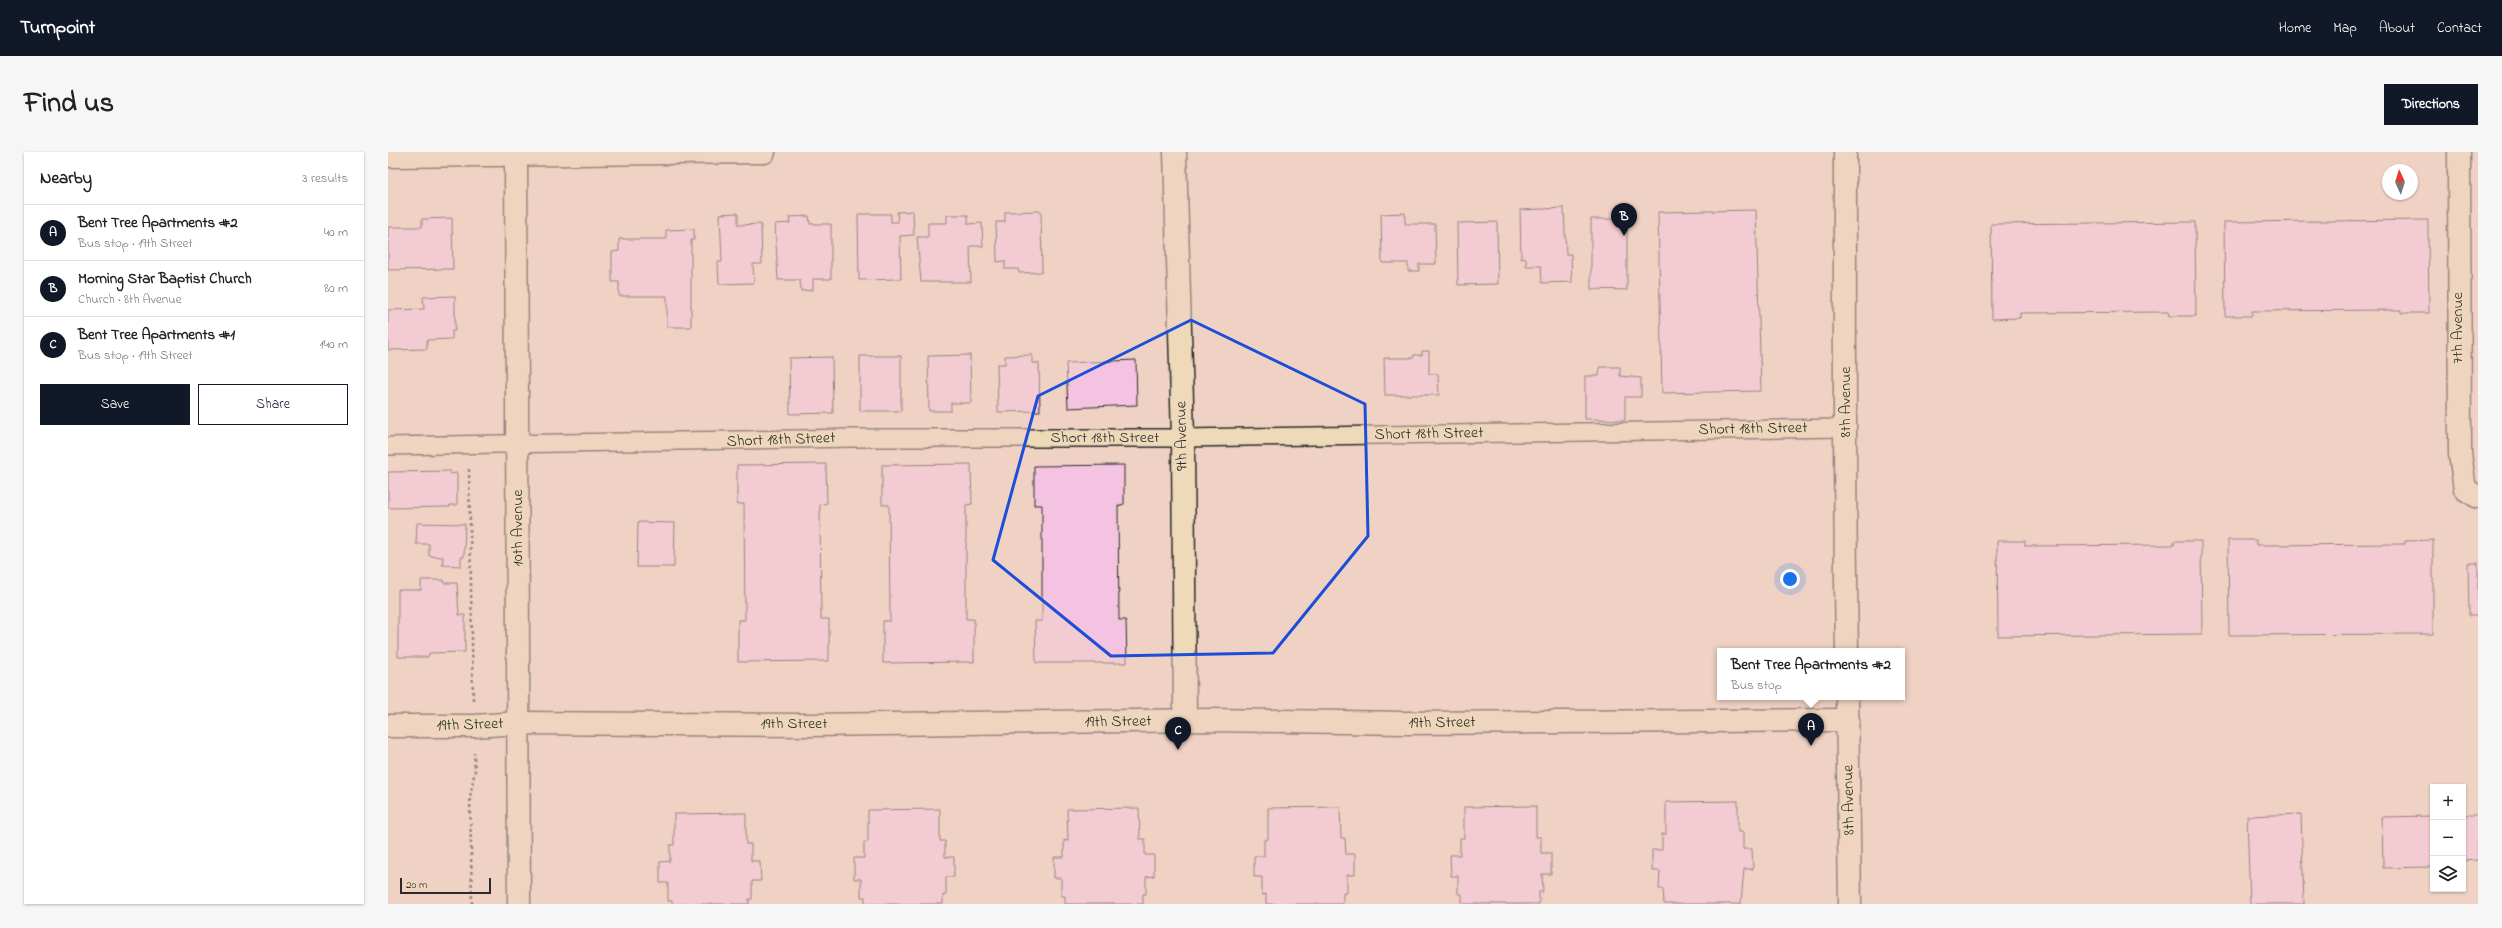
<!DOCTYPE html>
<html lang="en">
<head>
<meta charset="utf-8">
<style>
	body { margin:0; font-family:"Indie Flower",sans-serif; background:#f6f6f6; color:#222 }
	.controls { position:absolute; right:12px; bottom:12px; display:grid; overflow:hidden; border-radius:0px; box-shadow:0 1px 3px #0004 }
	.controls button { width:36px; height:36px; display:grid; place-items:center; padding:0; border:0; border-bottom:1px solid #e0e0e0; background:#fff; color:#222; font:20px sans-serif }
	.compass { position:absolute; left:1994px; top:12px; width:36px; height:36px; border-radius:50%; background:#fff; box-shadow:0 1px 3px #0004; rotate:356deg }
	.scale { position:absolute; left:12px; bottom:10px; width:91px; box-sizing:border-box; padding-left:4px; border:2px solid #2b2b2b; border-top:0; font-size:11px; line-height:14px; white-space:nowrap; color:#2b2b2b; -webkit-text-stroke:3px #eed9b8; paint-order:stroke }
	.you { position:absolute; left:1402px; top:427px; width:14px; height:14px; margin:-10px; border:3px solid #fff; border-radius:50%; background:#1a73e8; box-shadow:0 0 0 6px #1a73e833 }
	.badge { display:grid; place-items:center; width:26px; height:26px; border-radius:50%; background:#111827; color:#fff; font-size:13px; font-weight:700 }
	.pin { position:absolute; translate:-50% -33px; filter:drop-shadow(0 1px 2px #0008) }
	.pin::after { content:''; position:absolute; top:21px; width:14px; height:12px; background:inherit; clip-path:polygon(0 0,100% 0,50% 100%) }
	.popup { position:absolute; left:1329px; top:496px; width:188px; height:52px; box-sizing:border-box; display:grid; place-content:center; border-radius:0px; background:#fff; filter:drop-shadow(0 1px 3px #0005); font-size:13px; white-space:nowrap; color:#767676 }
	.popup b { font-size:15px; color:#222 }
	.popup::after { content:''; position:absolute; left:50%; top:100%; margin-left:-8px; border:8px solid transparent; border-top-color:#fff }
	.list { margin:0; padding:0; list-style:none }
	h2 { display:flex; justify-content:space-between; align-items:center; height:52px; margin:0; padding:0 16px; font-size:17px }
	h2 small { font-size:13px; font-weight:400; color:#767676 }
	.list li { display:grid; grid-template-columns:26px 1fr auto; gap:12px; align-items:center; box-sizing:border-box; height:56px; padding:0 16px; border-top:1px solid #e0e0e0 }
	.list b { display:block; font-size:15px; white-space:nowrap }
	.list p { margin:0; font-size:13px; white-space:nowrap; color:#767676 }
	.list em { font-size:13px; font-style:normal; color:#767676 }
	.actions { display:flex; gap:8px; padding:12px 16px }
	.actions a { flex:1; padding:9px 0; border:1px solid #111827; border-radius:0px; text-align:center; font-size:14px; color:#111827 }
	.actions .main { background:#111827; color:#fff }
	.icon { flex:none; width:22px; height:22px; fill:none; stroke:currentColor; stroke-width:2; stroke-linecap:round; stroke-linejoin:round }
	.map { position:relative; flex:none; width:2090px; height:752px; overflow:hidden; border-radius:0px }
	header { display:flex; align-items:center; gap:24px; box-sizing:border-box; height:56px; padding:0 20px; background:#111827; color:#fff }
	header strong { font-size:19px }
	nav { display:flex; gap:22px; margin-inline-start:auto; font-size:14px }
	.intro { display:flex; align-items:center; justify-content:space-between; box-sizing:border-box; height:96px; padding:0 24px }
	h1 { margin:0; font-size:28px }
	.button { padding:10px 18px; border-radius:0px; background:#111827; color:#fff; font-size:14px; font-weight:700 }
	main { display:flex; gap:24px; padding:0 24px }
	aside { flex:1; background:#fff; border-radius:0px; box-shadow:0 1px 3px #0004 }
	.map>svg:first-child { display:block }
	.building { fill:#f5c3e2; stroke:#2b2b2b }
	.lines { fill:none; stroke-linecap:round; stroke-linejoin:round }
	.lane-casing { stroke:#2b2b2b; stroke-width:20 }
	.street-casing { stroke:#2b2b2b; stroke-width:25 }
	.secondary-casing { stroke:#2b2b2b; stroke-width:25 }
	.path { stroke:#2b2b2b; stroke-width:2.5; stroke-dasharray:3 3; stroke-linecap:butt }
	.lane { stroke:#eed9b8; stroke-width:17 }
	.street { stroke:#eed9b8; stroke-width:22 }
	.secondary { stroke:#eed9b8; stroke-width:22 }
	.marked { fill:none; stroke:#1d4ed8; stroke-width:3; stroke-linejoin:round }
	.labels { text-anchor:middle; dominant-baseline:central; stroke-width:3; stroke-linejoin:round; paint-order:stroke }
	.street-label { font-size:16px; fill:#2b2b2b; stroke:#eed9b8 }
</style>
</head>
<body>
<header>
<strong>Turnpoint</strong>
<nav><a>Home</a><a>Map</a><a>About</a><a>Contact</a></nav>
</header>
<div class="intro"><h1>Find us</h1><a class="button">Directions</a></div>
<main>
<aside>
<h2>Nearby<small>3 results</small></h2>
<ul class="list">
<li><span class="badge">A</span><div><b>Bent Tree Apartments #2</b><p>Bus stop · 19th Street</p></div><em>40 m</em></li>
<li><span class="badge">B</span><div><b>Morning Star Baptist Church</b><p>Church · 8th Avenue</p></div><em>80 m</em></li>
<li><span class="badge">C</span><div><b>Bent Tree Apartments #1</b><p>Bus stop · 19th Street</p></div><em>140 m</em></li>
</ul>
<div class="actions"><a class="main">Save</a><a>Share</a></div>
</aside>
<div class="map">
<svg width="2090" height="752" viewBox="0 0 2090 752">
	<rect width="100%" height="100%" fill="#f0d2c5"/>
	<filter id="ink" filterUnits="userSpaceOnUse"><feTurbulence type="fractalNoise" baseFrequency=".025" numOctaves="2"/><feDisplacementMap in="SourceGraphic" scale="8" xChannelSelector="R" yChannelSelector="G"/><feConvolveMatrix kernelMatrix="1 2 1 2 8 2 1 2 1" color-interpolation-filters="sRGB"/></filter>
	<g filter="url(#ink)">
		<g class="building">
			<path d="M 1176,56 L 1178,102 L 1183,102 L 1184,130 L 1154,131 L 1153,114 L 1138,114 L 1138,106 L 1133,107 L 1132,58 Z"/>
			<path d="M 1368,58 L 1373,239 L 1274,241 L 1270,60 Z"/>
			<path d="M 525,59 L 526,83 L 512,84 L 513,127 L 471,128 L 470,62 L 503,62 L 503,70 L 510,70 L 509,60 Z"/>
			<path d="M 653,59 L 654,120 L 631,121 L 630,117 L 617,117 L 617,109 L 609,110 L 608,70 L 617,70 L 617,60 Z"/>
			<path d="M 350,61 L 350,73 L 373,72 L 374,112 L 365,112 L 366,131 L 331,132 L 330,110 L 334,110 L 332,62 Z"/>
			<path d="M 1017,61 L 1017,72 L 1047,72 L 1048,112 L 1031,112 L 1031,119 L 1020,119 L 1020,111 L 994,111 L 993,62 Z"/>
			<path d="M 559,63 L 580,63 L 580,72 L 594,71 L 595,94 L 582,94 L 583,130 L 533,130 L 529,85 L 540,85 L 540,71 L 559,71 Z"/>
			<path d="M 421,64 L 422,72 L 443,72 L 443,127 L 425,127 L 425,138 L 413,139 L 412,128 L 390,128 L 387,72 L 402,71 L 401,65 Z"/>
			<path d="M 64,66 L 65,117 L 0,118 L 0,75 L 34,75 L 34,67 Z"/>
			<path d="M 1203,67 L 1239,67 L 1239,138 L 1203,137 Z"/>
			<path d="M 2040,68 L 2041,161 L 2013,161 L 2013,158 L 1864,159 L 1864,164 L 1837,164 L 1836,70 Z"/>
			<path d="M 1109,70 L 1110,132 L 1070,133 L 1069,71 Z"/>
			<path d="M 1807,70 L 1808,164 L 1781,164 L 1780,160 L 1632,161 L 1632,166 L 1604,167 L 1603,72 Z"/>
			<path d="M 306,77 L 306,88 L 303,88 L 303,175 L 279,175 L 279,144 L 231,144 L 231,130 L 224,130 L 224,100 L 231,99 L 231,87 L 278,87 L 278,78 Z"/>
			<path d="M 67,144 L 67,179 L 64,179 L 64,187 L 39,188 L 39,197 L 0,198 L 0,158 L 36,157 L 35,145 Z"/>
			<path d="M 1034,199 L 1041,199 L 1041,222 L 1050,222 L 1051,243 L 997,243 L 996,206 L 1025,206 L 1026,203 L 1034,203 Z"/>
			<path d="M 582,203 L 583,251 L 563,251 L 563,259 L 541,259 L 540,204 Z"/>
			<path d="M 644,203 L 644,211 L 651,211 L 652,259 L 610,260 L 609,212 L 617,212 L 617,204 Z"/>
			<rect x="472" y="204" width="41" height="55"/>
			<path d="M 444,205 L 445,261 L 402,262 L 401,206 Z"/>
			<path d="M 748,208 L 749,253 L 680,256 L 678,211 Z"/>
			<path d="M 1212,215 L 1232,215 L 1232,224 L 1253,226 L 1253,245 L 1237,245 L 1237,268 L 1197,267 L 1197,224 L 1211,224 Z"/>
			<path d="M 438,312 L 439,351 L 432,353 L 433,467 L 441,467 L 441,509 L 350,510 L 350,468 L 357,468 L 356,352 L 349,352 L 349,313 Z"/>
			<path d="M 583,312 L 584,352 L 578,353 L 578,467 L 586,467 L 586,510 L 495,511 L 495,469 L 502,469 L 501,353 L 494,353 L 494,313 Z"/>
			<path d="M 736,313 L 736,352 L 730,354 L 731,468 L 738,468 L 739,511 L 648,511 L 647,469 L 654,469 L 654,353 L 646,353 L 646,314 Z"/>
			<path d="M 63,319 L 62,322 L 69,321 L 69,353 L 62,353 L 62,355 L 0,356 L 0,320 Z"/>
			<path d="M 250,370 L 287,371 L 286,415 L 249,415 Z"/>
			<path d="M 29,371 L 77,372 L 76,405 L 73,405 L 73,414 L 54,413 L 55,405 L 41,404 L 41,392 L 28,392 Z"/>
			<path d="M 1840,388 L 1868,388 L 1868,393 L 2017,392 L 2017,389 L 2045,388 L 2045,482 L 1841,483 Z"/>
			<path d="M 1609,389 L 1637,389 L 1637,394 L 1786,393 L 1786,389 L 1813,389 L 1814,482 L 1610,484 Z"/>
			<path d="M 2080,411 L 2090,411 L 2090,464 L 2081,464 Z"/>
			<path d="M 33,428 L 56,428 L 56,431 L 69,431 L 71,463 L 77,463 L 77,500 L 41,501 L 40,505 L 10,505 L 10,438 L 33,438 Z"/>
			<path d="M 1350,649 L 1350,680 L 1355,680 L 1355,697 L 1364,697 L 1365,717 L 1356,717 L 1353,752 L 1276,752 L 1275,737 L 1271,737 L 1272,719 L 1264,719 L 1264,698 L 1274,698 L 1274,682 L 1278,682 L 1278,650 Z"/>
			<path d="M 1148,654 L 1148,685 L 1153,685 L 1153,701 L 1163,701 L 1163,722 L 1154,722 L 1155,740 L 1151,740 L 1151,752 L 1074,752 L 1074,742 L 1070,742 L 1070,724 L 1063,724 L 1062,703 L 1072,703 L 1072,686 L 1076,686 L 1076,655 Z"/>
			<path d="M 952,655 L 953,686 L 957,686 L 958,702 L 967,702 L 967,723 L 959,723 L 959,741 L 955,741 L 955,752 L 878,752 L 878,742 L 874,743 L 874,725 L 866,725 L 866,704 L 876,704 L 876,688 L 880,687 L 880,656 Z"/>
			<path d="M 751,656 L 752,687 L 757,687 L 757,703 L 766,703 L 766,724 L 758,725 L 758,742 L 755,742 L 755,752 L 677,752 L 677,744 L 673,744 L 673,726 L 666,726 L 666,705 L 676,705 L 676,688 L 680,689 L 679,657 Z"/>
			<path d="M 552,657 L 552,689 L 557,689 L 557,705 L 566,705 L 566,725 L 558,725 L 558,744 L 555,743 L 555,752 L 477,752 L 477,745 L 473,745 L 473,727 L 466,727 L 466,706 L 476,706 L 476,690 L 480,690 L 480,658 Z"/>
			<path d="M 358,661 L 358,692 L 363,692 L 363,709 L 372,709 L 373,729 L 364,729 L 364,747 L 361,747 L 361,752 L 284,752 L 284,749 L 280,749 L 280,731 L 272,731 L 272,710 L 282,709 L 282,693 L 286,693 L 286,662 Z"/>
			<path d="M 1913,662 L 1916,752 L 1862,752 L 1859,664 Z"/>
			<path d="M 2075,663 L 2090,663 L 2090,708 L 2075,709 Z"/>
			<path d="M 2045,664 L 2045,715 L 1995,716 L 1994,665 Z"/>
		</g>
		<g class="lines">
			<defs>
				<path id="lane" d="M 0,294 L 464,286 L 795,286 L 1458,276"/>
				<g id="street">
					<path d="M 787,0 L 795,286 L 797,569"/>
					<path d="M 1457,0 C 1457,166 1456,333 1459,499"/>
					<path d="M 2071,0 L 2072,302 L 2077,337 L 2090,345"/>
					<path d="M 0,4 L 376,0"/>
					<path d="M 1459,545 L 1462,752"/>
					<path d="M 0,574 L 86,574 L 130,571 L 422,573 L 821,568 L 1016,571 L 1460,568"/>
				</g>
				<path id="secondary" d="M 128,0 L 131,752"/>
			</defs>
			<use href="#lane" class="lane-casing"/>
			<use href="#street" class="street-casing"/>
			<use href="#secondary" class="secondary-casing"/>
			<g class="path">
				<path d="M 81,317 L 85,548"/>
				<path d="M 84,752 L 82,645 L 87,618 L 86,601"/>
			</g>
			<use href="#lane" class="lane"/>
			<use href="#street" class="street"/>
			<use href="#secondary" class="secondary"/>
		</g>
	</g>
	<path d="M0 0H2090V752H0ZM 803,168 L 977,252 L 980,384 L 885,501 L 723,504 L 605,408 L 650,244 Z" fill="#f0d2c5" fill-opacity=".55" fill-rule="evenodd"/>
	<path class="marked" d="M 803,168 L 977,252 L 980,384 L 885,501 L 723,504 L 605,408 L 650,244 Z"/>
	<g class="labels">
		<g class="street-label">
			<text transform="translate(2070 176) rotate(-90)">7th Avenue</text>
			<text transform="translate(1458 250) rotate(-90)">8th Avenue</text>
			<text transform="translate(1365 277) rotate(-1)">Short 18th Street</text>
			<text transform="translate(1041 282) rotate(-1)">Short 18th Street</text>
			<text transform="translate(794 284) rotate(-91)">9th Avenue</text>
			<text x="717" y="286">Short 18th Street</text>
			<text transform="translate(393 288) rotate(-2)">Short 18th Street</text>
			<text transform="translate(130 376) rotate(-90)">10th Avenue</text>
			<text transform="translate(730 570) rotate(-1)">19th Street</text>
			<text transform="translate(1054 571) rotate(-1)">19th Street</text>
			<text x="406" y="572">19th Street</text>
			<text transform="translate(82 573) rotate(-2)">19th Street</text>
			<text transform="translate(1461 648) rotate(-91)">8th Avenue</text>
		</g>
	</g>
</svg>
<div class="controls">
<button>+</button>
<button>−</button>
<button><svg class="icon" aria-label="layers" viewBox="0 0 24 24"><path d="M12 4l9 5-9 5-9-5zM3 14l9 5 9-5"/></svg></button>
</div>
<svg class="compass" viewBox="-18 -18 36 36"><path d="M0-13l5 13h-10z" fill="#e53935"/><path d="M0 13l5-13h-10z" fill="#767676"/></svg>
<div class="scale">20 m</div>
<div class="you"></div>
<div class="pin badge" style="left:1423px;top:594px">A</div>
<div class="popup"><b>Bent Tree Apartments #2</b>Bus stop</div>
<div class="pin badge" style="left:1236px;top:84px">B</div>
<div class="pin badge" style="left:790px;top:598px">C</div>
</div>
</main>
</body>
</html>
